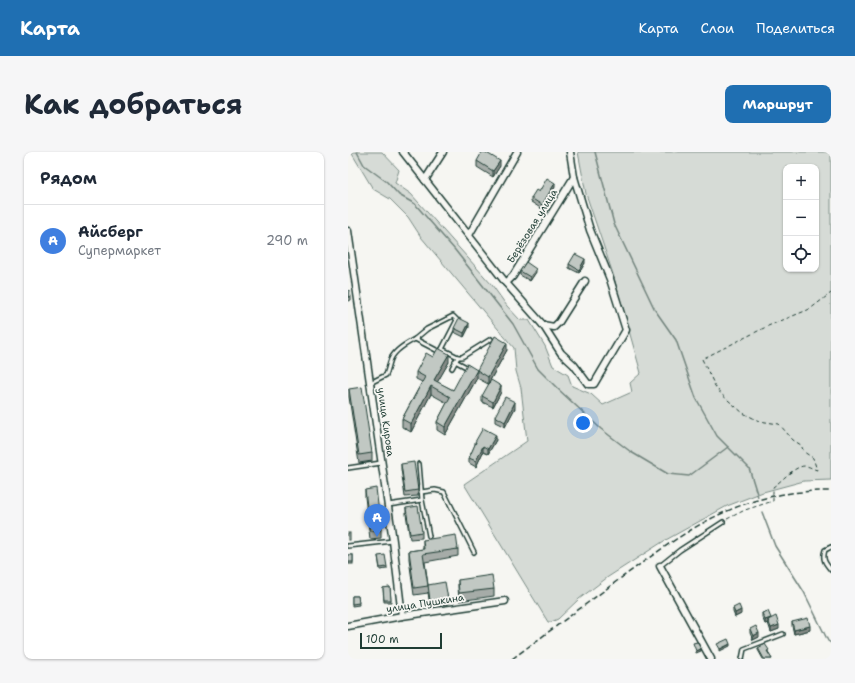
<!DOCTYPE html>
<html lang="ru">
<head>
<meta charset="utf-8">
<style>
	body { margin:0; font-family:"Shantell Sans",sans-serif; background:#f6f6f7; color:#1f2937 }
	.controls { position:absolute; right:12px; top:12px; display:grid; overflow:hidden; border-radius:8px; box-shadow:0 1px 3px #0004 }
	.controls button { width:36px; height:36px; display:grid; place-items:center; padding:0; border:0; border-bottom:1px solid #e0e1e3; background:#fff; color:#1f2937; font:20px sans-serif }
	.scale { position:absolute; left:12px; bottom:10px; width:82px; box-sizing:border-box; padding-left:4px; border:2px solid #1f3d34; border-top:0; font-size:11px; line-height:14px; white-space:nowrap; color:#1f3d34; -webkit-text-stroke:3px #f6f6f2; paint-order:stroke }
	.you { position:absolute; left:235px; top:271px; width:14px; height:14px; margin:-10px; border:3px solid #fff; border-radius:50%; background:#1a73e8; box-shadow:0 0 0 6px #1a73e833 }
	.badge { display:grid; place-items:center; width:26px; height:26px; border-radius:50%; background:#1f6fb2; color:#fff; font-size:13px; font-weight:700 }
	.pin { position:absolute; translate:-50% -33px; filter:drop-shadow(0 1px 2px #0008) }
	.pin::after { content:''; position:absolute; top:21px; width:14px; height:12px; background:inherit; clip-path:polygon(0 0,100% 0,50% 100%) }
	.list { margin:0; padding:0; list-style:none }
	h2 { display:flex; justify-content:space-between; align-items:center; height:52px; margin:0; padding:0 16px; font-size:17px }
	h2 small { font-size:13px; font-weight:400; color:#747a83 }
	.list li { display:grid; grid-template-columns:26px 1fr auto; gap:12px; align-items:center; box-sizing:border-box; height:72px; padding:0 16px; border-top:1px solid #e0e1e3 }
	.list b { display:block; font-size:15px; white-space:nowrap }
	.list p { margin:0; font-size:13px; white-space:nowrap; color:#747a83 }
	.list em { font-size:13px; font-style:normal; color:#747a83 }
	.icon { flex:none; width:22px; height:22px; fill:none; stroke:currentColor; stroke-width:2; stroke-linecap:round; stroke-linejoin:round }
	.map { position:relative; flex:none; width:483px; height:507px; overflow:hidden; border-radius:8px }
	header { display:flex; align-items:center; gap:24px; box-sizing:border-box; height:56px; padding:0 20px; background:#1f6fb2; color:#fff }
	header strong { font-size:19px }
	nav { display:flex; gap:22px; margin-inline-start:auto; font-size:14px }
	.intro { display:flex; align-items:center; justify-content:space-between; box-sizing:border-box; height:96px; padding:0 24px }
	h1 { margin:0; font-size:28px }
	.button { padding:10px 18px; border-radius:8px; background:#1f6fb2; color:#fff; font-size:14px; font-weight:700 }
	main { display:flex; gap:24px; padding:0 24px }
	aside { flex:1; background:#fff; border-radius:8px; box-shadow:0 1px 3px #0004 }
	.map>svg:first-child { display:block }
	.green { fill:#d6dbd6; stroke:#7a8c85; fill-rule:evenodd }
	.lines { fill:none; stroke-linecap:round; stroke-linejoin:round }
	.stream { stroke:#72847d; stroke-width:1.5 }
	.lane-casing { stroke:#1f3d34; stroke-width:6 }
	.street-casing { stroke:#1f3d34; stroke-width:9 }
	.path { stroke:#1f3d34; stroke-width:1; stroke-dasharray:4 3; stroke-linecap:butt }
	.lane { stroke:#f6f6f2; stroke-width:3 }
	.street { stroke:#f6f6f2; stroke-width:6 }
	.rail { stroke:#1f3d34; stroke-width:1.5; stroke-dasharray:6 3; stroke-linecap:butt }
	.wall { fill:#a6aca8; stroke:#1f3d34 }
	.shaded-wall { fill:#878c88; stroke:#1f3d34 }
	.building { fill:#c1c8c3; stroke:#1f3d34 }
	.labels { text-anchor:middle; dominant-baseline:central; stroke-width:3.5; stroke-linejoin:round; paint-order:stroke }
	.street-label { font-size:10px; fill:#1f3d34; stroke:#f6f6f2 }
</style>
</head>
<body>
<header>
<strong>Карта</strong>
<nav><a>Карта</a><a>Слои</a><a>Поделиться</a></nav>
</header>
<div class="intro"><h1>Как добраться</h1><a class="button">Маршрут</a></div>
<main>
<aside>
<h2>Рядом<small></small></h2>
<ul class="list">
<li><span class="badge" style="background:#3f7fe0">A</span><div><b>Айсберг</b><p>Супермаркет</p></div><em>290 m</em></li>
</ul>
</aside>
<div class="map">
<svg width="483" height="507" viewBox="0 0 483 507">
	<rect width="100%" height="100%" fill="#f6f6f2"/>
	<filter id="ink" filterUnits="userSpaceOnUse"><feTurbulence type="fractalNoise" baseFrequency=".025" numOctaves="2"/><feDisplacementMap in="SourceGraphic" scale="8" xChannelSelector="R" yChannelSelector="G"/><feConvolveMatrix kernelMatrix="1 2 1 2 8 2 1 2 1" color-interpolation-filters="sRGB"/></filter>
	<g filter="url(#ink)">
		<path class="green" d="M 3,0 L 34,0 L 51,18 L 47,31 L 63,42 L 144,133 L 159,154 L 172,168 L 181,168 L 197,194 L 205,214 L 220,223 L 224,234 L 243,242 L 255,253 L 284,240 L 282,231 L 293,221 L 264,119 L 238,42 L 230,0 L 483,0 L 483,328 L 456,329 L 415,340 L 379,354 L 316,389 L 260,425 L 231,447 L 210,467 L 203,470 L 200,470 L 116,332 L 179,289 L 173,236 L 168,219 L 166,196 L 73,85 L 60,65 L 42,47 L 25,37 ZM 438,15 L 468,15 L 468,117 L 438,117 Z"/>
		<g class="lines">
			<g class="stream">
				<path d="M 9,0 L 16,13 L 39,30 L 51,43 L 67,52 L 107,98 L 165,172 L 190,217 L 210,237 L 253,277 L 283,300 L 320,322 L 341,324 L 380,295"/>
				<path d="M 247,0 L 266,72 L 307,158 L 328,188 L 348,246 L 369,284 L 401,316 L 410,345"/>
				<path d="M 414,360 L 427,394 L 456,440 L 480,489 L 483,491"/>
			</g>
			<defs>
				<g id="lane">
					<path d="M 67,187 L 79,177 L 105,164 L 109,168 L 94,197"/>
					<path d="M 110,205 L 114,205 L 143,187"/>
					<path d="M 107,209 L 120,216"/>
					<path d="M 22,231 L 38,223 C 40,218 41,212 43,207 C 47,198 58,192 67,187 L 92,200 L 94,197 L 110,205 L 104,216"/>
					<path d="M 71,312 L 74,348"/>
					<path d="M 0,316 L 33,311"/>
					<path d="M 73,340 L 87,338 L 96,340 L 126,400"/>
					<path d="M 40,353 L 74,348 L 81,384"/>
					<path d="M 0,394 L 45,389"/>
					<path d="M 483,395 L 477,398 C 474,407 477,411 483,418"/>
					<path d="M 312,414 L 332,398 L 375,370"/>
					<path d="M 394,507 L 396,497 L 435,482"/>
				</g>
				<g id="street">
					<path d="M 55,0 L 158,131 L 195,173 L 213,201 L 226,213 L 240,232 L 246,232 L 278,178 L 262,127 L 242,78 L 226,25 L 222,0"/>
					<path d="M 77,28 L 95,0"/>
					<path d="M 0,79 L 45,389 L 54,464"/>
					<path d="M 121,83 L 169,0"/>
					<path d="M 158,131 L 165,124 L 226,25"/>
					<path d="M 195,173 L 206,175 L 211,170 L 237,129"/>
					<path d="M 312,414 L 363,507"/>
					<path d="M 0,474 L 54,464 L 157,449"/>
				</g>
			</defs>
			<use href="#lane" class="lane-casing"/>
			<use href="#street" class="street-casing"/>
			<path class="path" d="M 379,367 L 397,358 L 425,349 L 425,335 C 434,329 446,314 457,314 C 461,314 465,317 469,318 L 465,306 L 456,300 L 453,293 L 445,288 L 431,272 L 411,269 L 395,261 L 373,242 L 367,234 L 354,207 L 420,174 L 462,157 L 483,141"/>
			<use href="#lane" class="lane"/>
			<use href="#street" class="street"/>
			<path class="rail" d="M 164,507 C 199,481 234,455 269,429 C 339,378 392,337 483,339"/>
		</g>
		<g class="wall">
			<path d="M 129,9 L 152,14 L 145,25 L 129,15 Z"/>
			<path d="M 207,35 L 194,57 L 183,50 L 183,46 Z"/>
			<path d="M 237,111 L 231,121 L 221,116 L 221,112 Z"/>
			<path d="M 172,119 L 188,120 L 182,129 L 172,123 Z"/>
			<path d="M 0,139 L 3,144 L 3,148 L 0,149 Z"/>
			<path d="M 121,175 L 116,185 L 106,180 L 106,176 Z"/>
			<path d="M 159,198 L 140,232 L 129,226 L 97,283 L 89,278 L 89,270 L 99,251 L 83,242 L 63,280 L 54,275 L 54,267 L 74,230 L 68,227 L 68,220 L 85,205 L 101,210 L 89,230 L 105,238 L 129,218 Z"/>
			<path d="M 1,237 L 24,301 L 24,309 L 11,311 L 1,245 Z"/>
			<path d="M 153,240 L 145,255 L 134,250 L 134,244 Z"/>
			<path d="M 167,256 L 157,275 L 147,270 L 147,264 Z"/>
			<path d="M 148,288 L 140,302 L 135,300 L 128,315 L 121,311 L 121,306 L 127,293 L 127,290 Z"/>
			<path d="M 53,312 L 70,338 L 70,344 L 57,345 L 53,317 Z"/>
			<path d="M 17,338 L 33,378 L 33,386 L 22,387 L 17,345 Z"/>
			<path d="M 58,356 L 74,380 L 74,386 L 62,387 L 58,362 Z"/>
			<path d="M 75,388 L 110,397 L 110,404 L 77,410 L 80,433 L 100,447 L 100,452 L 82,455 L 80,440 L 80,441 L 66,443 L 61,407 L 61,399 L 75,397 Z"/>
			<rect x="0" y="403" width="5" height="9"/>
			<path d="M 30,404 L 39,415 L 39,417 L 32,418 Z"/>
			<path d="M 110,428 L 146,437 L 146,444 L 111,449 L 110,435 Z"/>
			<path d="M 42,435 L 43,450 L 36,450 L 35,436 Z"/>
			<path d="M 4,444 L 10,444 L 11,453 L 4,454 Z"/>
			<path d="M 385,456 L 393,462 L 387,465 L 385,460 Z"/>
			<path d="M 414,461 L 423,466 L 431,477 L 423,480 L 420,471 L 417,472 L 414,465 Z"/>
			<path d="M 444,470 L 462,478 L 446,482 L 444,474 Z"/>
			<path d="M 402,477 L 411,485 L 405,488 L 402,481 Z"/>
			<path d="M 410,496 L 421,500 L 420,501 L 424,507 L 415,507 L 410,498 Z"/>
		</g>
		<g class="shaded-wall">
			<path d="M 152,9 L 152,14 L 145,25 L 145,19 Z"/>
			<path d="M 207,31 L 207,35 L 194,57 L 194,53 Z"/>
			<path d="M 237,107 L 237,111 L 231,121 L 231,118 Z"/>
			<path d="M 188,117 L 188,120 L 182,129 L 182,125 Z"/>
			<path d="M 121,171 L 121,175 L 116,185 L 116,181 Z"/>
			<path d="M 159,191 L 159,198 L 140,232 L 140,225 Z"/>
			<path d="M 101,202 L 101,210 L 86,236 L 86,228 Z"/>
			<path d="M 129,218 L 129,226 L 97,283 L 97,275 Z"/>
			<path d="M 83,234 L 83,242 L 63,280 L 63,272 Z"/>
			<path d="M 153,234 L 153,240 L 145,255 L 145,250 Z"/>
			<path d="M 167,250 L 167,256 L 157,275 L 157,270 Z"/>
			<path d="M 148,283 L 148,288 L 140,302 L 140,297 Z"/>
			<path d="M 135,294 L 135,300 L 128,315 L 128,309 Z"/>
			<path d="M 393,458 L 393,462 L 387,465 L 387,461 Z"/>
			<path d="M 423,466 L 423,469 L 420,468 L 420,471 L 417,472 L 417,468 Z"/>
			<path d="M 431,473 L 431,477 L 423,480 L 423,476 Z"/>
			<path d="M 462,474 L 462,478 L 446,482 L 446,478 Z"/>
			<path d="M 411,481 L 411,485 L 405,488 L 405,484 Z"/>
			<path d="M 382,492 L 382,494 L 372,499 L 372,497 Z"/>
			<path d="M 353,497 L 353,499 L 348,501 L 348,499 Z"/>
		</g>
		<g class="building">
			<path d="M 134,0 L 137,0 L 152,9 L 145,19 L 129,9 Z"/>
			<path d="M 199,26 L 207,31 L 194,53 L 183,46 L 188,38 L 191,40 Z"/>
			<path d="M 227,102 L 237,107 L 231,118 L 221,112 Z"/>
			<path d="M 178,110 L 188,117 L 182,125 L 172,119 Z"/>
			<path d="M 2,138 L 3,144 L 0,145 L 0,139 Z"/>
			<path d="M 111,166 L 121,171 L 116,181 L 106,176 Z"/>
			<path d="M 147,184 L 159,191 L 140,225 L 129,218 Z"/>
			<path d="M 90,196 L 101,202 L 86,228 L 105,238 L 119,212 L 129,218 L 97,275 L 89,270 L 102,245 L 83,234 L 63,272 L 54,267 L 77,225 L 68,220 L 78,201 L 85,205 Z"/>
			<path d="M 143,228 L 153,234 L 145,250 L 134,244 Z"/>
			<path d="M 14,235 L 24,301 L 11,303 L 1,237 Z"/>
			<path d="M 157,245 L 167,250 L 157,270 L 147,264 Z"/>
			<path d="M 135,276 L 148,283 L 140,297 L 135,294 L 128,309 L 121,306 L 128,290 L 127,290 Z"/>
			<path d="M 66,310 L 70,338 L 57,340 L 53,312 Z"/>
			<path d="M 28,336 L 33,378 L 22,379 L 17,338 Z"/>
			<path d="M 70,354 L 74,380 L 62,382 L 58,356 Z"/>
			<rect x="0" y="381" width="2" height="7"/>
			<path d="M 108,383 L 110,397 L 75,402 L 80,434 L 66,436 L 61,399 L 76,397 L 75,388 Z"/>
			<rect x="0" y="403" width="5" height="7"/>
			<path d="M 37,403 L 39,415 L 32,416 L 30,404 Z"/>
			<path d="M 144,423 L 146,437 L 111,441 L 110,428 Z"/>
			<path d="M 97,430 L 100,447 L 82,449 L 80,433 Z"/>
			<path d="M 42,435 L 43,448 L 36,448 L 35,436 Z"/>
			<path d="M 4,444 L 10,444 L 11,451 L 4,452 Z"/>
			<path d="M 391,453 L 393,458 L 387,461 L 385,456 Z"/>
			<path d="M 420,459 L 423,466 L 417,468 L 414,461 Z"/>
			<path d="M 428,464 L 431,473 L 423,476 L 420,468 Z"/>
			<path d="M 460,466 L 462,474 L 446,478 L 444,470 Z"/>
			<path d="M 408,474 L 411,481 L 405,484 L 402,477 Z"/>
			<path d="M 380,487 L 382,492 L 372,497 L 369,492 Z"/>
			<path d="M 349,490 L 353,497 L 348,499 L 345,491 Z"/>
			<path d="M 417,492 L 421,498 L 419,499 L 424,507 L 416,507 L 410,496 Z"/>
		</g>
	</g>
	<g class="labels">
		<g class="street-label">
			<text transform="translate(184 74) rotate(-58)">Берёзовая улица</text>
			<text transform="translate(38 270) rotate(82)">улица Кирова</text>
			<text transform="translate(77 451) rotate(-9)">улица Пушкина</text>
		</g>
	</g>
</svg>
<div class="controls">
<button>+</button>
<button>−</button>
<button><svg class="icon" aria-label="locate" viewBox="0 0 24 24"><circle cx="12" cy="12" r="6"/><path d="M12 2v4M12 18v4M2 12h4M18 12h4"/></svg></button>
</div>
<div class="scale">100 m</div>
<div class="you"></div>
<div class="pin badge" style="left:29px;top:385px;background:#3f7fe0">A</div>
</div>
</main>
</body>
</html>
